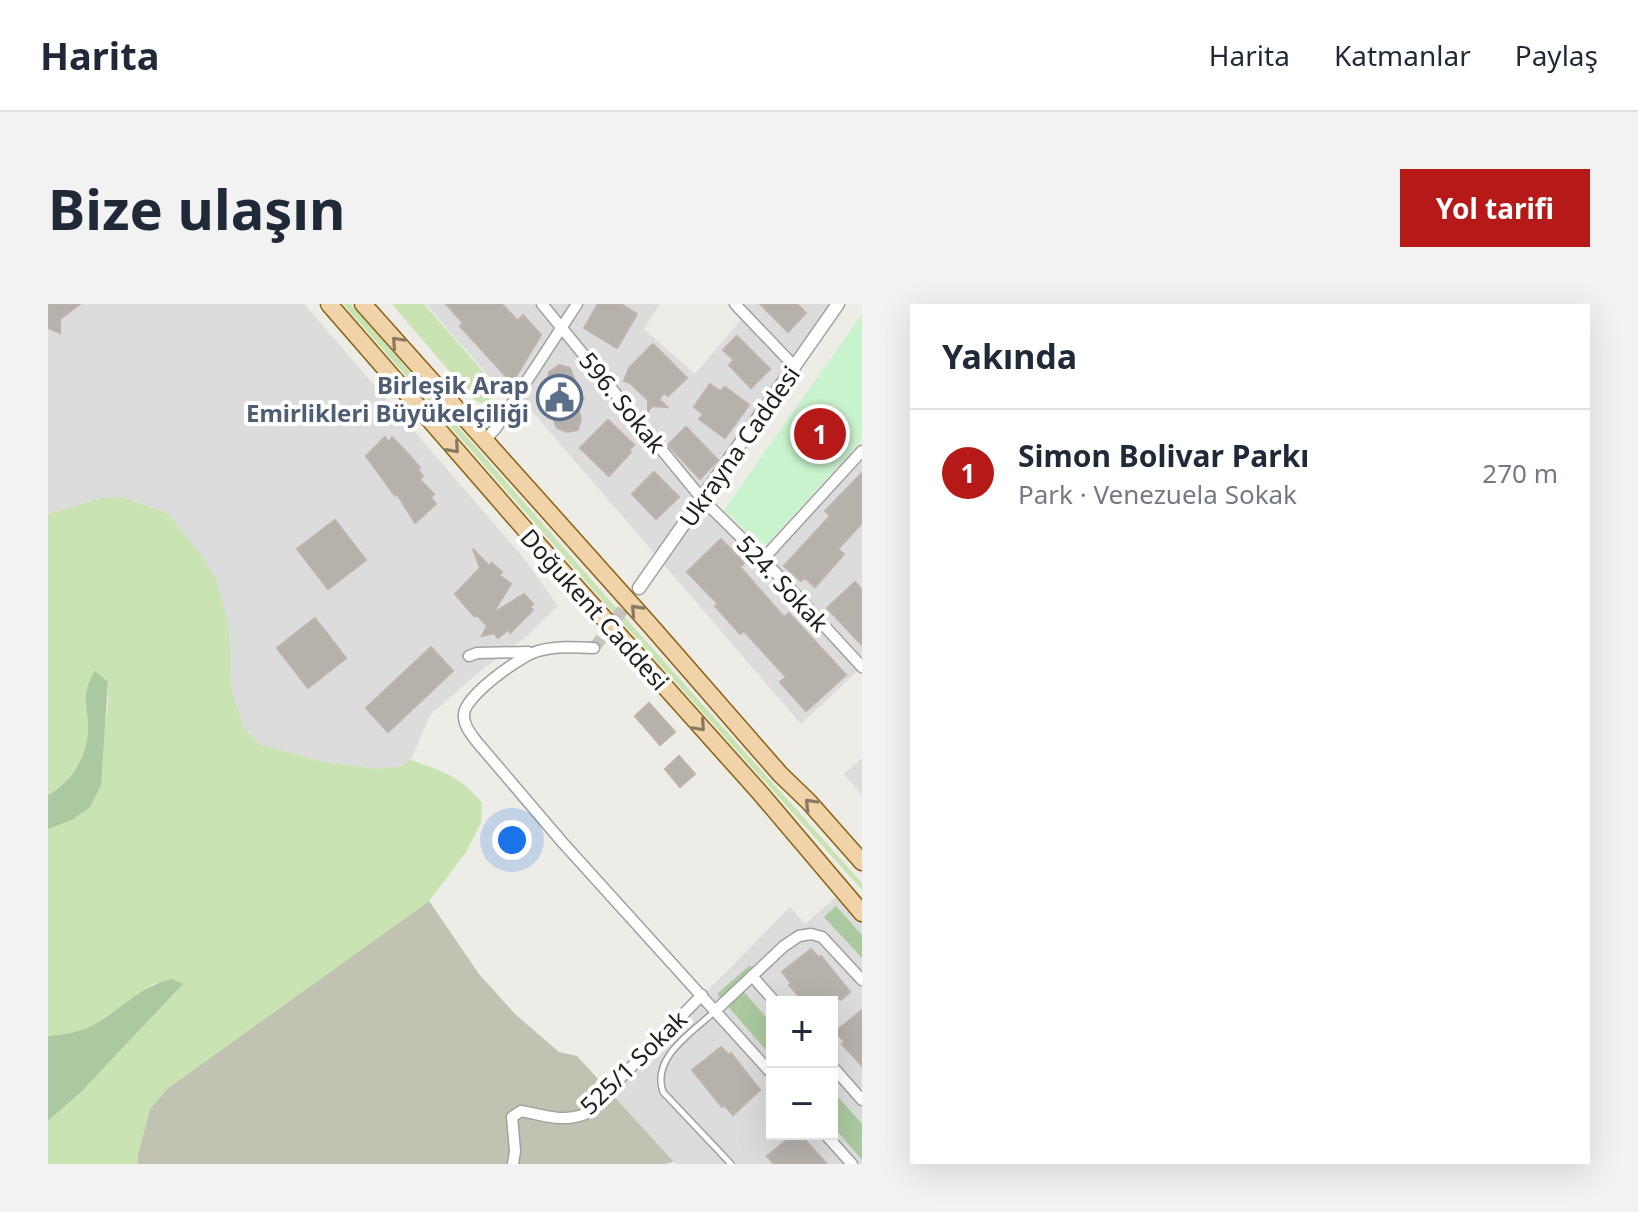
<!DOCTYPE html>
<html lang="tr">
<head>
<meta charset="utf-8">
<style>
	body { margin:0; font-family:"Noto Sans",sans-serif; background:#f2f2f3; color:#1f2937 }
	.controls { position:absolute; right:24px; bottom:24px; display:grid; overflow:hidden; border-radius:0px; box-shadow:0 8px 32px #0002 }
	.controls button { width:72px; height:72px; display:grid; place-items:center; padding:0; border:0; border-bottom:2px solid #e0e1e3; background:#fff; color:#1f2937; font:40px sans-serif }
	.you { position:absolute; left:464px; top:536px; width:28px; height:28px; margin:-20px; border:6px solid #fff; border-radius:50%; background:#1a73e8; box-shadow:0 0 0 12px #1a73e833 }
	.badge { display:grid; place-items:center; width:52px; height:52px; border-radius:50%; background:#b61a18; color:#fff; font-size:26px; font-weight:700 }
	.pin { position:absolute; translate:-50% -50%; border:4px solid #fff; box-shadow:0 2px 8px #0006 }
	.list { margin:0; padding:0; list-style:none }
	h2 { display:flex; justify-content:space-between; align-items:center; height:104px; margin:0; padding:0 32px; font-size:34px }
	h2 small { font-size:26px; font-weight:400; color:#747a83 }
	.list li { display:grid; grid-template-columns:52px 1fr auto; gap:24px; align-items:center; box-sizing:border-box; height:128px; padding:0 32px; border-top:2px solid #e0e1e3 }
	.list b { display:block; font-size:30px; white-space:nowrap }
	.list p { margin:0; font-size:26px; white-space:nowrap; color:#747a83 }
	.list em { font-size:26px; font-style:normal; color:#747a83 }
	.map { position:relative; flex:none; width:814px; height:860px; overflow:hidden; border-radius:0px }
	header { display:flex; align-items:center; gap:48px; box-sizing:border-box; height:112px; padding:0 40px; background:#fff; border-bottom:2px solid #e0e1e3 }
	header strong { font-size:38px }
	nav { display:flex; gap:44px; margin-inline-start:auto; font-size:28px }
	.intro { display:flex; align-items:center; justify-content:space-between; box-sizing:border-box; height:192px; padding:0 48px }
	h1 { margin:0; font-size:56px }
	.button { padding:20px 36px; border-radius:0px; background:#b61a18; color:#fff; font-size:28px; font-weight:700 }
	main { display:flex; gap:48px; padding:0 48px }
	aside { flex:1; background:#fff; border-radius:0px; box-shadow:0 8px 32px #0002 }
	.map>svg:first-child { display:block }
	.residential { fill:#dddcdc; fill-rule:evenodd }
	.construction { fill:#c2c2b3 }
	.grass { fill:#c9e3b2 }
	.forest { fill:#abc9a0 }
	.park { fill:#c9f3cd }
	.building { fill:#b7b1ac; stroke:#beb3aa; stroke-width:2 }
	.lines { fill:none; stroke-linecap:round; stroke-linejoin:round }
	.tertiary-tunnel { stroke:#c5c3be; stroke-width:12; stroke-dasharray:12 6; stroke-linecap:butt }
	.service-casing { stroke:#a0a0a0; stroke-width:8 }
	.minor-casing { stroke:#a0a0a0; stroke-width:13 }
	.tertiary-casing { stroke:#a0a0a0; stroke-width:15 }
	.primary-casing { stroke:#886212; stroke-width:19 }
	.service { stroke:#fff; stroke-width:5 }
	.minor { stroke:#fff; stroke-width:10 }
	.tertiary { stroke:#fff; stroke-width:12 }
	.primary { stroke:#f1d3a9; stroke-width:16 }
	.oneway { stroke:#887964 }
	.labels { text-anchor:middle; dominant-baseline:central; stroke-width:8; stroke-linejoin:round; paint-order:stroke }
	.service-label { font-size:24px; font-weight:bold; fill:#4e5e75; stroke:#fff; text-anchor:end }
	.street-label { font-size:24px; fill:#1f1f1f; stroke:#fff }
</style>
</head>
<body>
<header>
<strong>Harita</strong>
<nav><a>Harita</a><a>Katmanlar</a><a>Paylaş</a></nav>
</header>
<div class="intro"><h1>Bize ulaşın</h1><a class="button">Yol tarifi</a></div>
<main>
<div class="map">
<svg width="814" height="860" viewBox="0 0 814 860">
	<rect width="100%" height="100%" fill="#eeece6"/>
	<g class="residential">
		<path d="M 0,0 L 256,0 L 475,253 L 510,302 L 479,332 L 425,373 L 382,411 L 363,456 L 354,462 L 330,465 L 275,458 L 210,440 L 195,422 L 184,388 L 181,323 L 135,230 L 119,209 L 73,193 L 53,194 L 0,210 Z"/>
		<path d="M 378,0 L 612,0 L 596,25 L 647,70 L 697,11 L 687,0 L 790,0 L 655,196 L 715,254 L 814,147 L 814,363 L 753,420 L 470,91 L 464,99 Z"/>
		<path d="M 814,454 L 814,492 L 796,470 Z"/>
		<path d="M 795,587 L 814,609 L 814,860 L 628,860 L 561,787 L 742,603 L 757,620 ZM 724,698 L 784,698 L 784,830 L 724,830 Z"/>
	</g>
	<path class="construction" d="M 381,597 L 431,670 L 467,710 L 511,748 L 529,752 L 626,858 L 617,860 L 90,860 L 90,850 L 102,804 L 120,784 Z"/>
	<g class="grass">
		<path d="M 295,0 L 303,0 L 563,298 L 814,579 L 814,586 L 563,306 Z"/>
		<path d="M 344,0 L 376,0 L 450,85 L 441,96 L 433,99 L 425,95 Z"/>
		<path d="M 73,193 L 119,209 L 153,251 L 169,277 L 181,323 L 184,388 L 195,422 L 210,440 L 275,458 L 330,465 L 354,462 L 363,456 C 394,467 412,472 434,499 L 433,519 L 418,548 L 381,597 L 120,784 L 102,805 L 90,850 L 90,860 L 0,860 L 0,817 L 33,788 L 134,681 L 106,679 L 46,721 L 28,728 L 0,732 L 0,525 L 24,516 L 54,450 L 60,398 L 60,378 L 47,368 C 33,390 39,398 40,422 C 41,449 24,479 0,491 L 0,210 L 53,194 Z"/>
	</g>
	<g class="forest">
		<path d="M 47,367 L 60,378 L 53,481 L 42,503 L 24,516 L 0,525 L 0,491 C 24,479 41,449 40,422 C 39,397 33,390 47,367 Z"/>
		<path d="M 788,602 L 814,631 L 814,654 L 776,613 Z"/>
		<path d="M 702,661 L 704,664 L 689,680 L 724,720 L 724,753 L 669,690 Z"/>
		<path d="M 124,675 L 135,680 L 33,788 L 0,817 L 0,732 C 17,730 34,728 49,719 C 75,703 93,682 124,675 Z"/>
		<path d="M 784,786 L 814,820 L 814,856 L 784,821 Z"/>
	</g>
	<path class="park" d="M 814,10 L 814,136 L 715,244 L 676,206 Z"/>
	<g class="building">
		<path d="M 0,0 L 32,0 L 12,15 L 12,29 L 0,24 Z"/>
		<path d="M 398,0 L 454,0 L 470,17 L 475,11 L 493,31 L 464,79 L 412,22 L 415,19 Z"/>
		<path d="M 550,0 L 573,0 L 589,10 L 569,44 L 536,24 Z"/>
		<path d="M 712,0 L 749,0 L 758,9 L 740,28 Z"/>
		<path d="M 689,32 L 722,65 L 703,84 L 681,61 L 686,56 L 675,46 Z"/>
		<path d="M 605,40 L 639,74 L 620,92 L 616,89 L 611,95 L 619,103 L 604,102 L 600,108 L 600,96 L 582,79 L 576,77 L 581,64 Z"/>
		<path d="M 511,61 L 522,64 L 528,80 L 525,83 L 536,95 L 529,101 L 533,115 L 530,126 L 519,128 L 509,124 L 503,109 L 497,107 L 490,99 L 490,89 L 500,78 L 501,68 Z"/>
		<path d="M 662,80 L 672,87 L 677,83 L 701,101 L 677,134 L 651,115 L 655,110 L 646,103 Z"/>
		<path d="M 560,116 L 586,141 L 581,146 L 583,148 L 561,172 L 532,144 Z"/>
		<path d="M 638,123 L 670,156 L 652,175 L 620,141 Z"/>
		<path d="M 337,133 L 341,138 L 344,133 L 361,151 L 372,164 L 370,166 L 375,172 L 372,176 L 386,190 L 383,194 L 388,200 L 367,219 L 349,190 L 347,192 L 318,152 Z"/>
		<path d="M 606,168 L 631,193 L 608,215 L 584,190 Z"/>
		<path d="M 814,169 L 814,219 L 790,245 L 796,250 L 767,283 L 757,274 L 753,277 L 736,262 L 782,212 L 777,207 Z"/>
		<path d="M 287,216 L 318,256 L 280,285 L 249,245 Z"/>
		<path d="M 673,235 L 696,259 L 692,263 L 736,313 L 741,309 L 798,371 L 758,407 L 732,378 L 738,373 L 696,327 L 692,330 L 667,302 L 670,300 L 639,268 Z"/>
		<path d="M 425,245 L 441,262 L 444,259 L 454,268 L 451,271 L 463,280 L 445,309 L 476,290 L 485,300 L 482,303 L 485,306 L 462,329 L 461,325 L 450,334 L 446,329 L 434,332 L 439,322 L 430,312 L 426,312 L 407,290 L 432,264 Z"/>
		<path d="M 807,278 L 814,286 L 814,341 L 779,304 Z"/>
		<path d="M 267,314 L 298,354 L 260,384 L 229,344 Z"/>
		<path d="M 383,343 L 405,367 L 340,428 L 318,404 Z"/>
		<path d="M 601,399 L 627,428 L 612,441 L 587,412 Z"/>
		<path d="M 631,452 L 647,470 L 632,483 L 617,465 Z"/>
		<path d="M 763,645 L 771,654 L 773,652 L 802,688 L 793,696 L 791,694 L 787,698 L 756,698 L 741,681 L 743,679 L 734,668 Z"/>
		<path d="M 814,706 L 814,762 L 794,740 L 797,738 L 787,728 Z"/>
		<path d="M 673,743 L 681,751 L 683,749 L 712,786 L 685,811 L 676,801 L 674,803 L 644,766 Z"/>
		<path d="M 746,830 L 755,837 L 757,836 L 779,860 L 726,860 L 719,852 Z"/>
	</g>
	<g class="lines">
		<path class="tertiary-tunnel" d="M 546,344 L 591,284"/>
		<defs>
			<path id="service" d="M 667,707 C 644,729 603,753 615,788 L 683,860"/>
			<g id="minor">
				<path d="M 494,0 L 655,196 L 715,255 L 814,363"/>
				<path d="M 687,0 L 747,63"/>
				<path d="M 436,137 L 448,124 L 529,0"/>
				<path d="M 715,255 L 814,147"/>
				<path d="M 546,344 C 527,343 508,342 490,347 C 472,352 417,392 416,410 C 415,421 423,430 429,438 L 515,539 L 724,770"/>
				<path d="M 421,352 L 429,349 L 480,348"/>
				<path d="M 704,672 L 727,698"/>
				<path d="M 668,706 L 736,642 L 751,632 L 763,630 L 774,633 L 814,676"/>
				<path d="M 784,762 L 814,796"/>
				<path d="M 777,830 L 804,860"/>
				<path d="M 465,860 L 467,847 L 464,813 L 473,807 C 496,811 514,819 537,810 L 654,691"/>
			</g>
			<path id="tertiary" d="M 591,284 L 790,0"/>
			<g id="primary">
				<path d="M 281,0 L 494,245 L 713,490 L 814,609"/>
				<path d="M 315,0 L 602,321 L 732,470 L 761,498 L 814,558"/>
			</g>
		</defs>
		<use href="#service" class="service-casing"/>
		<use href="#minor" class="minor-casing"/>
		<use href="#tertiary" class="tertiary-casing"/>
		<use href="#primary" class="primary-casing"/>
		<use href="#service" class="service"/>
		<use href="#minor" class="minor"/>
		<use href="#tertiary" class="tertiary"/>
		<use href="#primary" class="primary"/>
	</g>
	<defs><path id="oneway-chevron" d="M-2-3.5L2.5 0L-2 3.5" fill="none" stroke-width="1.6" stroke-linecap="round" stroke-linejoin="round" transform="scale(2)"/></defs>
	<g class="oneway">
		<use href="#oneway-chevron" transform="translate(349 38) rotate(-132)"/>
		<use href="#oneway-chevron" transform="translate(406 144) rotate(49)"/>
		<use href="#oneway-chevron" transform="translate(588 306) rotate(-133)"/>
		<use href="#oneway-chevron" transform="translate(652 422) rotate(48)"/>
		<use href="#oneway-chevron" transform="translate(762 500) rotate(-134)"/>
	</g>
	<defs>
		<symbol id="civic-ring" viewBox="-11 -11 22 22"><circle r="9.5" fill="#fff" stroke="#5c6f8a" stroke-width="1.5"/><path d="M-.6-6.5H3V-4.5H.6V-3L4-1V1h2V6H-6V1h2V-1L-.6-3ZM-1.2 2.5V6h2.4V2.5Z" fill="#5c6f8a"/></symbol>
	</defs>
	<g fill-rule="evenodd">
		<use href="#civic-ring" x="486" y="68" width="51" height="51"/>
	</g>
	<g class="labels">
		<g class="service-label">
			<text x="481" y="80">Birleşik Arap<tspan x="481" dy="28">Emirlikleri Büyükelçiliği</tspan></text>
		</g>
		<g class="street-label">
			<text transform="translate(575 98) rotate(51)">596. Sokak</text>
			<text transform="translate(691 142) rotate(-55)">Ukrayna Caddesi</text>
			<text transform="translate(735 279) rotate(47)">524. Sokak</text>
			<text transform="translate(547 305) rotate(48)">Doğukent Caddesi</text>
			<text transform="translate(585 758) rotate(-44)">525/1 Sokak</text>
		</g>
	</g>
</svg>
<div class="controls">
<button>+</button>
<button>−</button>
</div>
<div class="you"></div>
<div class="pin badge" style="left:772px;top:130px">1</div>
</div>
<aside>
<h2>Yakında<small></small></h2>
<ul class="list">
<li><span class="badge">1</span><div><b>Simon Bolivar Parkı</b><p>Park · Venezuela Sokak</p></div><em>270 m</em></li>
</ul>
</aside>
</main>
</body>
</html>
